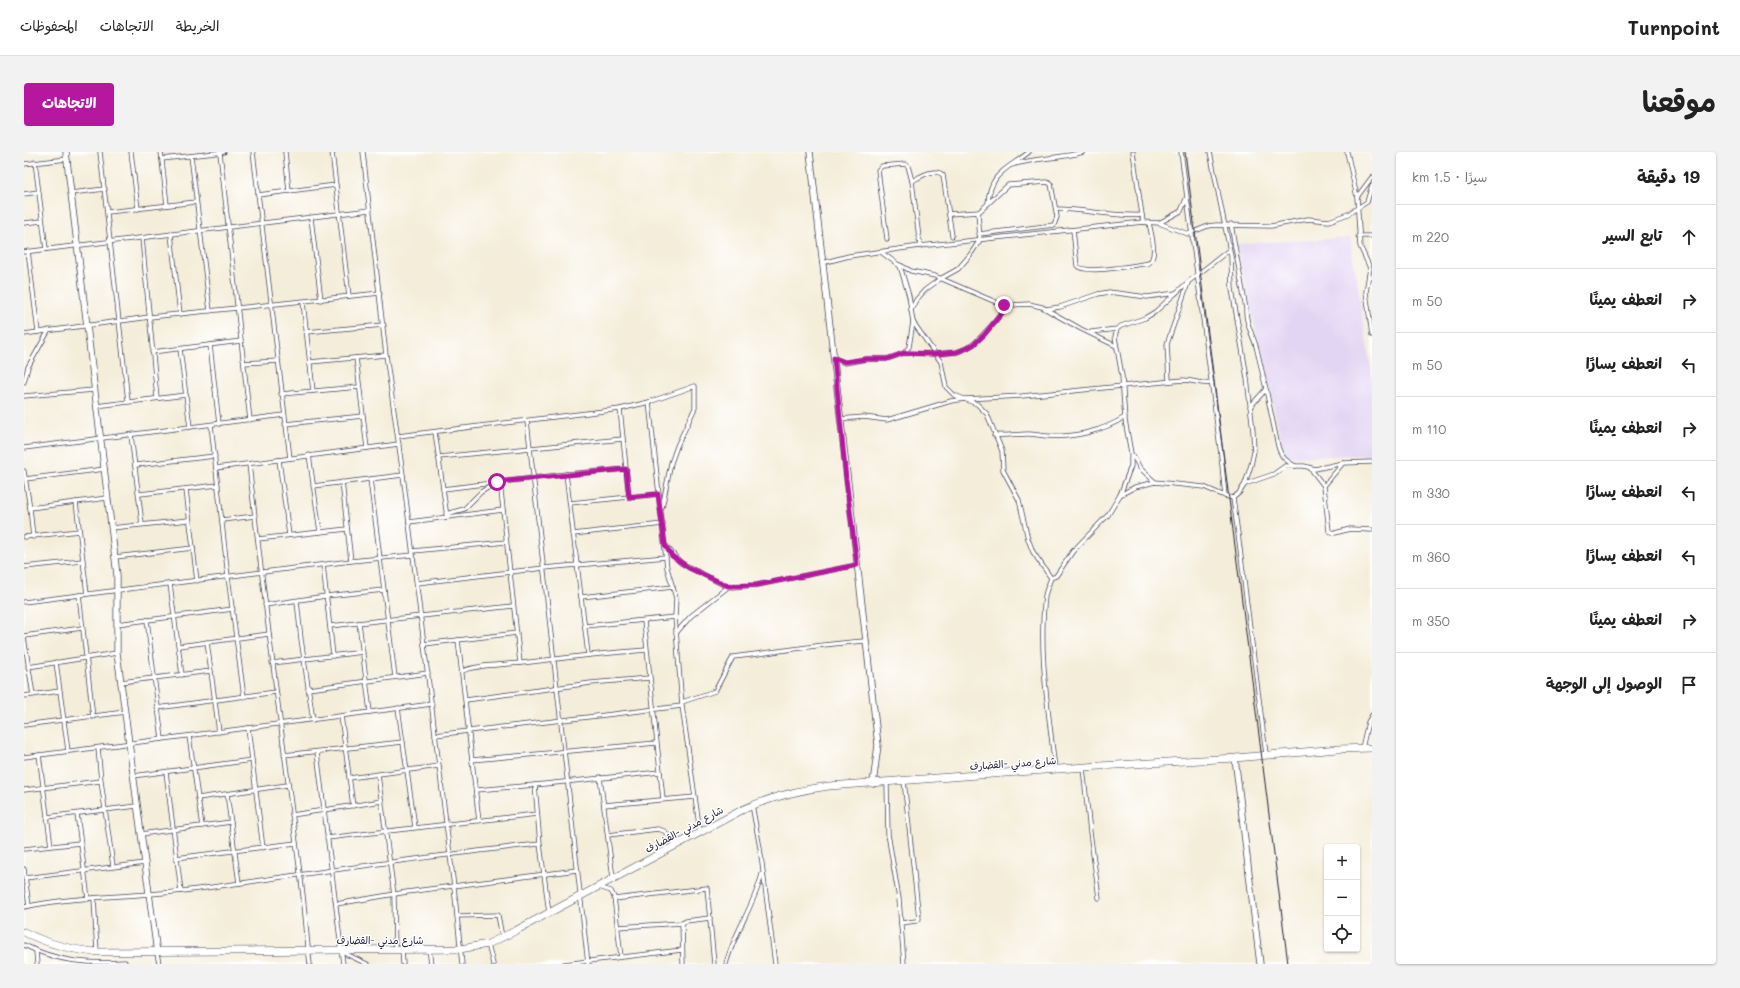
<!DOCTYPE html>
<html lang="ar">
<head>
<meta charset="utf-8">
<style>
	body { margin:0; font-family:Mali,"Playpen Sans Arabic",sans-serif; background:#f2f2f2; color:#222; direction:rtl }
	.controls { position:absolute; right:12px; bottom:12px; display:grid; overflow:hidden; border-radius:4px; box-shadow:0 1px 3px #0004 }
	.controls button { width:36px; height:36px; display:grid; place-items:center; padding:0; border:0; border-bottom:1px solid #e0e0e0; background:#fff; color:#222; font:20px sans-serif }
	.stop { position:absolute; width:12px; height:12px; margin:-9px; border:3px solid #b5179e; border-radius:50%; background:#fff }
	.stop.end { background:#b5179e; border-color:#fff; box-shadow:0 1px 4px #0008 }
	.list { margin:0; padding:0; list-style:none }
	h2 { display:flex; justify-content:space-between; align-items:center; height:52px; margin:0; padding:0 16px; font-size:17px }
	h2 small { font-size:13px; font-weight:400; color:#767676 }
	.list li { display:grid; grid-template-columns:26px 1fr auto; gap:12px; align-items:center; box-sizing:border-box; height:64px; padding:0 16px; border-top:1px solid #e0e0e0 }
	.list b { display:block; font-size:15px; white-space:nowrap }
	.list em { font-size:13px; font-style:normal; color:#767676 }
	.icon { flex:none; width:22px; height:22px; fill:none; stroke:currentColor; stroke-width:2; stroke-linecap:round; stroke-linejoin:round }
	.map { position:relative; flex:none; width:1348px; height:812px; overflow:hidden; direction:ltr; border-radius:4px }
	header { display:flex; align-items:center; gap:24px; box-sizing:border-box; height:56px; padding:0 20px; background:#fff; border-bottom:1px solid #e0e0e0 }
	header strong { font-size:19px }
	nav { display:flex; gap:22px; margin-inline-start:auto; font-size:14px }
	.intro { display:flex; align-items:center; justify-content:space-between; box-sizing:border-box; height:96px; padding:0 24px }
	h1 { margin:0; font-size:28px }
	.button { padding:10px 18px; border-radius:4px; background:#b5179e; color:#fff; font-size:14px; font-weight:700 }
	main { display:flex; gap:24px; padding:0 24px }
	aside { flex:1; background:#fff; border-radius:4px; box-shadow:0 1px 3px #0004 }
	.map>svg:first-child { display:block }
	.built { fill:#e2d4f3 }
	.lines { fill:none; stroke-linecap:round; stroke-linejoin:round }
	.street-casing { stroke:#424053; stroke-width:5 }
	.secondary-casing { stroke:#424053; stroke-width:7 }
	.highway-casing { stroke:#424053; stroke-width:8 }
	.street { stroke:#fff; stroke-width:3.5 }
	.secondary { stroke:#fff; stroke-width:5.5 }
	.highway { stroke:#fff; stroke-width:7 }
	.rail { stroke:#22223b; stroke-width:1 }
	.route { stroke:#b5179e; stroke-width:5 }
	.labels { text-anchor:middle; dominant-baseline:central; stroke-width:3; stroke-linejoin:round; paint-order:stroke }
	.street-label { font-size:10px; fill:#22223b; stroke:#fff }
</style>
</head>
<body>
<header>
<strong>Turnpoint</strong>
<nav><a>الخريطة</a><a>الاتجاهات</a><a>المحفوظات</a></nav>
</header>
<div class="intro"><h1>موقعنا</h1><a class="button">الاتجاهات</a></div>
<main>
<aside>
<h2>19 دقيقة<small>سيرًا · 1.5 km</small></h2>
<ul class="list">
<li><svg class="icon" aria-label="ahead" viewBox="0 0 24 24"><path d="M12 20V5M6 11l6-6 6 6"/></svg><div><b>تابع السير</b></div><em>220 m</em></li>
<li><svg class="icon" aria-label="right" viewBox="0 0 24 24"><path d="M7 20v-9h11M14 6l5 5-5 5"/></svg><div><b>انعطف يمينًا</b></div><em>50 m</em></li>
<li><svg class="icon" aria-label="left" viewBox="0 0 24 24"><path d="M17 20v-9H6M10 6l-5 5 5 5"/></svg><div><b>انعطف يسارًا</b></div><em>50 m</em></li>
<li><svg class="icon" aria-label="right" viewBox="0 0 24 24"><path d="M7 20v-9h11M14 6l5 5-5 5"/></svg><div><b>انعطف يمينًا</b></div><em>110 m</em></li>
<li><svg class="icon" aria-label="left" viewBox="0 0 24 24"><path d="M17 20v-9H6M10 6l-5 5 5 5"/></svg><div><b>انعطف يسارًا</b></div><em>330 m</em></li>
<li><svg class="icon" aria-label="left" viewBox="0 0 24 24"><path d="M17 20v-9H6M10 6l-5 5 5 5"/></svg><div><b>انعطف يسارًا</b></div><em>360 m</em></li>
<li><svg class="icon" aria-label="right" viewBox="0 0 24 24"><path d="M7 20v-9h11M14 6l5 5-5 5"/></svg><div><b>انعطف يمينًا</b></div><em>350 m</em></li>
<li><svg class="icon" aria-label="arrive" viewBox="0 0 24 24"><path d="M6 21V4h12l-3 4 3 4H6"/></svg><div><b>الوصول إلى الوجهة</b></div></li>
</ul>
</aside>
<div class="map">
<svg width="1348" height="812" viewBox="0 0 1348 812">
	<rect width="100%" height="100%" fill="#fff"/>
	<filter id="ink" filterUnits="userSpaceOnUse"><feTurbulence type="fractalNoise" baseFrequency=".025" numOctaves="2"/><feDisplacementMap in="SourceGraphic" scale="8" xChannelSelector="R" yChannelSelector="G"/><feConvolveMatrix kernelMatrix="1 2 1 2 8 2 1 2 1" color-interpolation-filters="sRGB"/></filter>
	<filter id="wash" filterUnits="userSpaceOnUse"><feTurbulence type="fractalNoise" baseFrequency=".012" numOctaves="4" result="noise"/><feDisplacementMap in="SourceGraphic" scale="16" xChannelSelector="R" yChannelSelector="G"/><feGaussianBlur stdDeviation="0.9" result="paint"/><feColorMatrix in="noise" values="0 0 0 0 0 0 0 0 0 0 0 0 0 0 0 0 0 1.4 0 .05"/><feComposite in="paint" operator="in"/></filter>
	<g filter="url(#wash)">
		<rect width="100%" height="100%" fill="#f4edd9"/>
		<path class="built" d="M 1326,86 L 1348,223 L 1348,303 L 1261,305 L 1212,92 Z"/>
	</g>
	<g filter="url(#ink)">
		<g class="lines">
			<defs>
				<g id="street">
					<path d="M 76,0 L 104,249"/>
					<path d="M 107,0 L 114,57"/>
					<path d="M 137,0 L 143,53"/>
					<path d="M 229,0 L 266,306"/>
					<path d="M 261,0 L 265,39"/>
					<path d="M 308,0 L 325,144"/>
					<path d="M 339,0 L 362,203 L 379,323 L 430,735 L 438,812"/>
					<path d="M 1109,0 L 1119,70"/>
					<path d="M 1157,0 L 1197,303 L 1201,344"/>
					<path d="M 1186,0 L 1207,104 L 1208,137 L 1223,226 L 1229,279 L 1230,299 L 1227,313 L 1221,332 L 1215,341 L 1209,346 L 1215,389 L 1242,602"/>
					<path d="M 1323,0 L 1333,45 L 1336,94 L 1346,116 L 1342,140 L 1348,183"/>
					<path d="M 196,1 L 226,268"/>
					<path d="M 167,4 L 186,159"/>
					<path d="M 138,7 L 200,0"/>
					<path d="M 11,10 L 22,97"/>
					<path d="M 0,12 L 43,7"/>
					<path d="M 988,13 C 1012,5 1036,7 1059,0"/>
					<path d="M 888,29 C 896,25 910,15 919,23 L 928,84"/>
					<path d="M 47,41 L 81,37"/>
					<path d="M 0,42 L 15,40"/>
					<path d="M 234,43 L 312,33"/>
					<path d="M 1333,45 L 1348,25"/>
					<path d="M 964,51 C 966,20 984,17 1005,0"/>
					<path d="M 1032,57 C 1061,57 1089,65 1118,63"/>
					<path d="M 84,60 L 172,50"/>
					<path d="M 925,62 L 955,60 L 984,33 L 1023,30 L 1027,32 L 1033,65 L 1030,73 L 955,82"/>
					<path d="M 287,66 L 297,148"/>
					<path d="M 0,71 L 18,69"/>
					<path d="M 1135,71 L 1157,59 L 1162,47"/>
					<path d="M 1207,72 L 1222,157 C 1221,172 1230,184 1233,198 C 1241,230 1247,262 1254,294 C 1257,305 1261,308 1271,314"/>
					<path d="M 1049,78 L 1053,114 C 1063,123 1111,113 1125,111 C 1134,104 1127,81 1125,71"/>
					<path d="M 147,82 L 156,162"/>
					<path d="M 1334,84 L 1348,84"/>
					<path d="M 118,86 L 133,246"/>
					<path d="M 863,87 L 854,18 L 858,14 L 881,12 L 884,14 L 888,29 L 896,94"/>
					<path d="M 4,99 L 14,180"/>
					<path d="M 0,100 L 346,58"/>
					<path d="M 857,100 L 876,114 L 885,144 L 889,170 L 917,210 L 922,235 L 930,243 L 953,252 L 963,262 L 978,299 L 979,318 L 995,348 L 1004,387 L 1009,400 L 1027,426"/>
					<path d="M 798,111 L 825,104 L 896,94 L 1119,70 L 1135,71 L 1164,82 L 1184,74 L 1192,73 L 1247,74 L 1284,67 L 1305,69 L 1324,62 L 1343,50 L 1348,33"/>
					<path d="M 876,113 L 887,119 L 911,124 L 974,151 L 988,153 L 1005,152 L 1018,155 L 1057,177 L 1092,194"/>
					<path d="M 279,150 L 289,239"/>
					<path d="M 1022,157 L 1036,155 L 1074,142 L 1085,140 L 1123,145 L 1152,141"/>
					<path d="M 887,158 L 892,148 L 901,138 L 916,127 L 934,117 L 946,103 L 956,88 L 954,60"/>
					<path d="M 282,180 L 360,173"/>
					<path d="M 1067,180 L 1093,177 L 1097,174 L 1121,166 L 1131,160 L 1164,130 L 1205,98"/>
					<path d="M 0,182 L 126,165 L 356,141"/>
					<path d="M 186,193 L 195,272"/>
					<path d="M 156,197 L 166,275"/>
					<path d="M 128,200 L 217,189"/>
					<path d="M 880,201 L 885,195 L 889,170"/>
					<path d="M 332,206 L 343,296"/>
					<path d="M 810,206 L 821,211 L 842,207 L 863,207 L 880,201 L 912,202 L 933,200 L 943,196 L 950,192 L 969,172 L 981,157 L 987,154"/>
					<path d="M 286,210 L 362,203"/>
					<path d="M 220,211 L 254,209"/>
					<path d="M 1145,229 L 1143,192 L 1164,131"/>
					<path d="M 0,230 L 4,215 L 25,178"/>
					<path d="M 257,242 L 335,235"/>
					<path d="M 0,244 L 70,238"/>
					<path d="M 625,250 L 643,416 L 652,446 L 651,465 L 658,554 L 676,680"/>
					<path d="M 72,254 L 162,243"/>
					<path d="M 1226,255 L 1242,237"/>
					<path d="M 596,257 L 605,345"/>
					<path d="M 816,267 L 840,265 L 863,268 L 927,249 L 941,247 L 998,244 L 1159,228 C 1169,228 1178,233 1188,231"/>
					<path d="M 503,269 L 564,812"/>
					<path d="M 261,272 L 339,264"/>
					<path d="M 187,273 L 204,425 L 220,545"/>
					<path d="M 411,280 L 423,365"/>
					<path d="M 107,283 L 118,372"/>
					<path d="M 970,283 C 982,284 993,282 1004,282 C 1011,282 1017,284 1023,284 C 1049,286 1079,279 1101,265"/>
					<path d="M 374,284 L 596,257 L 625,250 L 671,234 L 671,256 L 653,294 L 647,311 L 638,356"/>
					<path d="M 0,296 L 260,263"/>
					<path d="M 285,303 L 296,380"/>
					<path d="M 1109,304 L 1116,316 L 1131,330"/>
					<path d="M 415,305 L 599,287"/>
					<path d="M 255,308 L 265,383"/>
					<path d="M 225,312 C 240,449 258,585 276,721 C 281,752 282,782 286,812"/>
					<path d="M 112,313 L 191,304"/>
					<path d="M 192,316 L 375,292"/>
					<path d="M 1286,316 L 1300,334 L 1305,379 L 1311,381 L 1326,377 L 1348,378"/>
					<path d="M 0,319 L 6,356 L 9,385"/>
					<path d="M 542,322 L 564,502"/>
					<path d="M 1,327 L 81,317"/>
					<path d="M 346,327 L 371,525"/>
					<path d="M 318,330 L 327,409"/>
					<path d="M 476,330 L 496,511"/>
					<path d="M 1221,332 L 1250,322 L 1261,314 L 1280,314 L 1291,317 L 1319,311 L 1348,310"/>
					<path d="M 289,334 L 379,323"/>
					<path d="M 1300,334 L 1319,311"/>
					<path d="M 419,337 L 542,322 L 602,317"/>
					<path d="M 162,338 L 173,429"/>
					<path d="M 116,342 L 194,333"/>
					<path d="M 1096,343 L 1111,335 L 1131,330 L 1180,335 L 1201,344 L 1209,346"/>
					<path d="M 52,350 L 63,442"/>
					<path d="M 546,351 L 635,342"/>
					<path d="M 6,356 L 83,346"/>
					<path d="M 422,362 L 440,357 L 457,340 L 472,331"/>
					<path d="M 198,368 L 231,364"/>
					<path d="M 385,370 L 479,358"/>
					<path d="M 87,376 L 165,368"/>
					<path d="M 549,382 L 639,372"/>
					<path d="M 0,385 L 55,379"/>
					<path d="M 234,387 L 323,377"/>
					<path d="M 642,394 L 657,411 L 700,433 L 708,435 L 733,433 L 833,413"/>
					<path d="M 389,399 L 482,390"/>
					<path d="M 91,405 L 169,396"/>
					<path d="M 299,413 L 309,504"/>
					<path d="M 0,415 L 58,409"/>
					<path d="M 393,431 L 520,416 L 642,405"/>
					<path d="M 146,432 L 158,523"/>
					<path d="M 55,443 L 69,565"/>
					<path d="M 557,445 L 649,435"/>
					<path d="M 273,449 L 277,487 L 289,568"/>
					<path d="M 0,450 L 327,409 L 389,403"/>
					<path d="M 241,453 L 302,444 L 360,438"/>
					<path d="M 123,468 L 138,587"/>
					<path d="M 620,469 L 639,647"/>
					<path d="M 335,471 L 346,560"/>
					<path d="M 93,472 L 209,457"/>
					<path d="M 306,474 L 489,454"/>
					<path d="M 561,474 L 651,465"/>
					<path d="M 652,481 L 667,464 L 704,435"/>
					<path d="M 0,484 L 58,476"/>
					<path d="M 0,485 L 9,543"/>
					<path d="M 434,488 L 455,669"/>
					<path d="M 183,490 L 195,580"/>
					<path d="M 400,492 L 493,481"/>
					<path d="M 155,494 L 245,482"/>
					<path d="M 32,510 L 44,599"/>
					<path d="M 248,511 L 339,500"/>
					<path d="M 4,515 L 93,501"/>
					<path d="M 438,519 C 458,512 477,513 498,511 C 539,506 581,501 622,498"/>
					<path d="M 97,530 L 187,519"/>
					<path d="M 284,537 L 404,521"/>
					<path d="M 0,544 L 36,539"/>
					<path d="M 442,548 L 567,531 L 625,526"/>
					<path d="M 658,550 L 691,539 L 709,505 C 753,500 797,492 841,489"/>
					<path d="M 133,556 L 252,540"/>
					<path d="M 374,556 L 391,675"/>
					<path d="M 317,564 L 329,654"/>
					<path d="M 0,573 L 101,560"/>
					<path d="M 224,576 L 239,696"/>
					<path d="M 411,583 L 658,554"/>
					<path d="M 165,584 L 178,674"/>
					<path d="M 74,596 L 77,629 L 89,714"/>
					<path d="M 1338,596 L 1344,570 L 1348,563"/>
					<path d="M 293,600 L 319,812"/>
					<path d="M 15,603 L 27,694"/>
					<path d="M 260,603 L 379,590"/>
					<path d="M 0,605 L 408,552"/>
					<path d="M 448,608 L 632,591"/>
					<path d="M 1059,616 L 1066,680 L 1075,746"/>
					<path d="M 1031,617 C 1025,560 1014,501 1021,444 C 1022,438 1025,432 1027,426 L 1032,424 L 1049,399 L 1084,363 L 1096,343 L 1107,314 L 1107,301 L 1101,268 L 1098,224 L 1091,185 L 1093,177"/>
					<path d="M 142,620 L 157,739"/>
					<path d="M 354,623 L 370,743 L 371,798"/>
					<path d="M 109,624 L 228,608"/>
					<path d="M 576,625 L 589,726"/>
					<path d="M 325,626 L 415,614"/>
					<path d="M 863,631 L 864,682 L 875,747 L 880,812"/>
					<path d="M 511,633 L 516,692 L 525,761"/>
					<path d="M 0,638 L 77,629"/>
					<path d="M 452,638 L 511,633 L 636,620"/>
					<path d="M 203,642 L 215,731"/>
					<path d="M 174,646 L 263,633"/>
					<path d="M 580,653 L 671,645"/>
					<path d="M 728,653 L 736,696 L 751,812"/>
					<path d="M 53,662 L 64,747"/>
					<path d="M 268,663 L 358,649"/>
					<path d="M 23,665 L 113,654"/>
					<path d="M 117,682 L 207,670"/>
					<path d="M 584,683 L 634,677 L 640,679 L 654,692"/>
					<path d="M 303,686 L 513,662"/>
					<path d="M 0,697 L 56,691"/>
					<path d="M 152,706 L 272,691"/>
					<path d="M 0,717 L 5,754"/>
					<path d="M 1,726 L 121,711"/>
					<path d="M 575,735 L 587,739 L 590,745 L 597,805"/>
					<path d="M 70,746 L 73,800"/>
					<path d="M 590,747 L 683,736 L 690,812"/>
					<path d="M 312,752 L 383,740 L 553,718"/>
					<path d="M 0,755 C 52,744 107,745 159,739 C 278,723 397,704 516,692"/>
					<path d="M 433,764 L 474,763 L 478,785"/>
					<path d="M 658,771 L 659,812"/>
					<path d="M 877,771 L 892,769 L 895,767 L 880,629"/>
					<path d="M 594,775 L 658,771 L 662,769 L 686,766"/>
					<path d="M 464,792 L 469,812"/>
					<path d="M 0,793 C 34,810 64,812 101,810"/>
					<path d="M 378,797 L 379,812"/>
					<path d="M 405,797 L 407,812"/>
					<path d="M 12,799 L 13,812"/>
					<path d="M 318,800 L 343,812"/>
					<path d="M 133,801 L 135,812"/>
					<path d="M 540,812 L 658,798"/>
					<path d="M 702,812 C 710,781 730,754 738,722"/>
				</g>
				<g id="secondary">
					<path d="M 42,0 L 93,423 L 93,501 L 133,801"/>
					<path d="M 786,0 L 854,593 L 849,632"/>
					<path d="M 1211,606 L 1236,812"/>
				</g>
				<path id="highway" d="M 0,780 C 24,792 46,798 73,800 L 436,797 L 464,792 L 491,779 L 718,658 C 746,645 775,638 805,634 L 1075,614 L 1211,606 L 1314,597 L 1348,596"/>
			</defs>
			<use href="#street" class="street-casing"/>
			<use href="#secondary" class="secondary-casing"/>
			<use href="#highway" class="highway-casing"/>
			<use href="#street" class="street"/>
			<use href="#secondary" class="secondary"/>
			<use href="#highway" class="highway"/>
			<path class="rail" d="M 1161,0 L 1264,812"/>
		</g>
	</g>
	<g class="lines" filter="url(#ink)">
		<path class="route" d="M 473,330 L 602,317 L 605,345 L 634,342 L 641,393 L 648,404 L 665,416 L 704,434 L 733,433 L 833,413 L 822,327 L 810,206 L 821,210 L 842,207 L 863,207 L 880,201 L 912,202 L 933,200 L 943,196 L 950,192 L 960,183 L 981,157 L 988,153 L 980,153"/>
	</g>
	<g class="labels">
		<g class="street-label">
			<text transform="translate(989 611) rotate(-4)">شارع مدني -القضارف</text>
			<text transform="translate(660 677) rotate(-28)">شارع مدني -القضارف</text>
			<text x="356" y="788">شارع مدني -القضارف</text>
		</g>
	</g>
</svg>
<div class="controls">
<button>+</button>
<button>−</button>
<button><svg class="icon" aria-label="locate" viewBox="0 0 24 24"><circle cx="12" cy="12" r="6"/><path d="M12 2v4M12 18v4M2 12h4M18 12h4"/></svg></button>
</div>
<div class="stop" style="left:473px;top:330px"></div>
<div class="stop end" style="left:980px;top:153px"></div>
</div>
</main>
</body>
</html>
